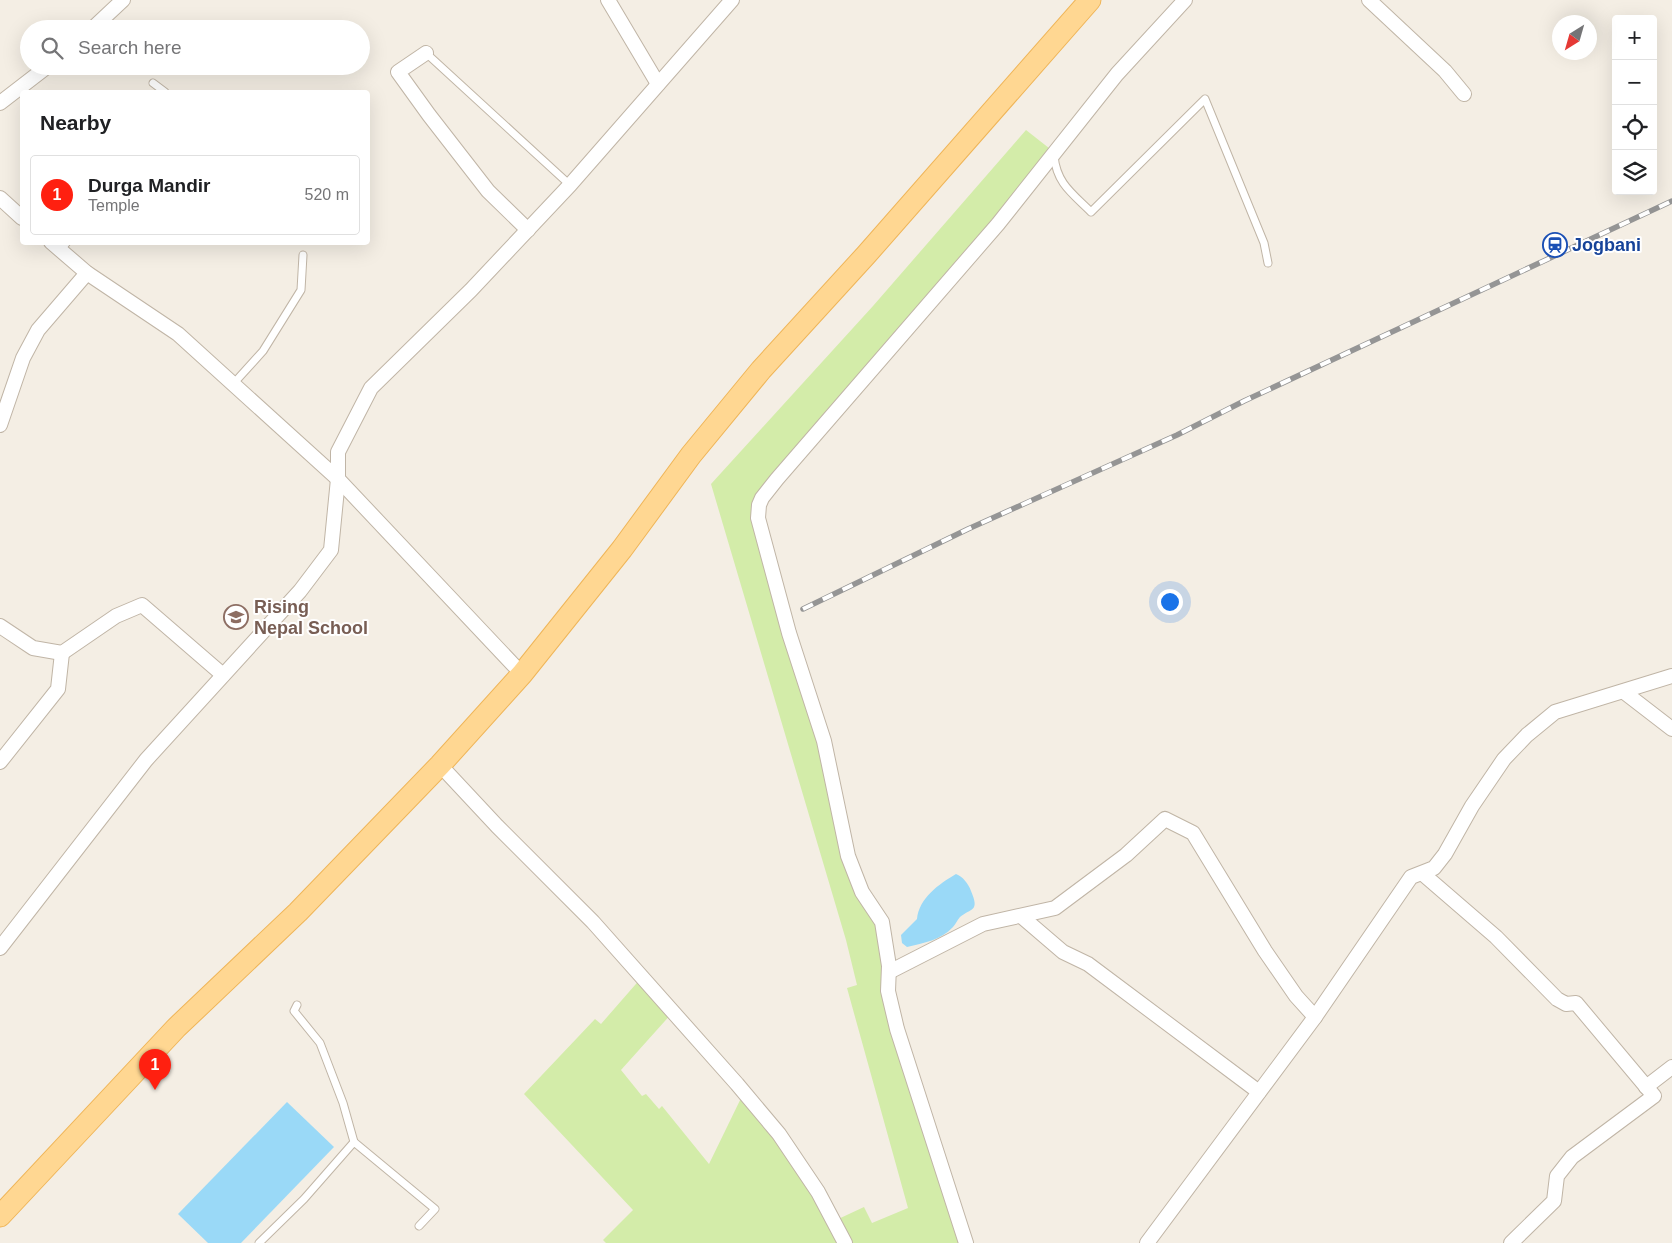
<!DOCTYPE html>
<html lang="en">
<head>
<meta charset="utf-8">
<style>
	body { margin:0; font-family:Helvetica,sans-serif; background:#f6f6f6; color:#202124 }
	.controls { position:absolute; right:15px; top:15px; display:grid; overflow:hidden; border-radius:5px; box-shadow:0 5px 20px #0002 }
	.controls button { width:45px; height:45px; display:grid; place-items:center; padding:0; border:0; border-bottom:1px solid #e0e0e0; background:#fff; color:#202124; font:25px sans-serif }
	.compass { position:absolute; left:1552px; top:15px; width:45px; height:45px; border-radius:50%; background:#fff; box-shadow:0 5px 20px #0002; rotate:217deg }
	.you { position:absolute; left:1169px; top:601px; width:18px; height:18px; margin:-12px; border:4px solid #fff; border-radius:50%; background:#1a73e8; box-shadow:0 0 0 8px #1a73e833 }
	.badge { display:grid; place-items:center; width:32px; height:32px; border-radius:50%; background:#ff2010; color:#fff; font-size:16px; font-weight:700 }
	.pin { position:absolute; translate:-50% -41px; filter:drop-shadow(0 1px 2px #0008) }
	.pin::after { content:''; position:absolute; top:26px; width:18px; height:15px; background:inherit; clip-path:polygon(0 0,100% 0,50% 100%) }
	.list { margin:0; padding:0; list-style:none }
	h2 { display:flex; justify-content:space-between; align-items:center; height:65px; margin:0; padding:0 20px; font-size:21px }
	h2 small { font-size:16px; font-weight:400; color:#757577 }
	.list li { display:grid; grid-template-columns:32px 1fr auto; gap:15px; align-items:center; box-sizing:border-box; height:80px; margin:0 10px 10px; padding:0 10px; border:1px solid #e0e0e0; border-radius:5px }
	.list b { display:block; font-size:19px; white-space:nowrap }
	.list p { margin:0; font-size:16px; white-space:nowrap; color:#757577 }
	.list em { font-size:16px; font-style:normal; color:#757577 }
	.icon { flex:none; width:28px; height:28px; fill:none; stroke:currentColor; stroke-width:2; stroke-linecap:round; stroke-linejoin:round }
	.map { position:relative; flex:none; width:1672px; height:1243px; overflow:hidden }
	.search { position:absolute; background:#fff; box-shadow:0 5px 20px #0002; left:20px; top:20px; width:350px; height:55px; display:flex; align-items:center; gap:12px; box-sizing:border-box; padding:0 18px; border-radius:28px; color:#757577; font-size:19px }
	.panel { position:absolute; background:#fff; box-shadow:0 5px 20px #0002; left:20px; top:90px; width:350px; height:155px; border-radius:5px }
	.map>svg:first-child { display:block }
	.green { fill:#d3eca9 }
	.water { fill:#9ad9f7 }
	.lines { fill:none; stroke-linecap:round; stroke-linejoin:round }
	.lane-casing { stroke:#c0b5a6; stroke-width:9 }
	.street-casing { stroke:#c0b5a6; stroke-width:16 }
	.primary-casing { stroke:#efb558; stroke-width:23 }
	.lane { stroke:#fff; stroke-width:7 }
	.street { stroke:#fff; stroke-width:14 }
	.primary { stroke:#ffd792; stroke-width:21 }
	.rail-casing { stroke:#959595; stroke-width:5.5 }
	.rail { stroke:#fff; stroke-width:4; stroke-dasharray:11; stroke-linecap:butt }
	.labels { text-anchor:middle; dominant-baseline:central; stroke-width:4; stroke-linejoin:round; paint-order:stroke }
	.transit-label { font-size:18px; font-weight:bold; fill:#164399; stroke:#fff; text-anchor:start }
	.education-label { font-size:18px; font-weight:bold; fill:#785e54; stroke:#fff; text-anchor:start }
</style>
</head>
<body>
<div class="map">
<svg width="1672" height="1243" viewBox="0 0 1672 1243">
	<rect width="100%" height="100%" fill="#f4eee4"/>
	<path class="green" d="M 1026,130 L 1054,152 L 759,505 L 789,633 L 848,856 L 882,922 L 888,991 L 966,1243 L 606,1243 L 603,1240 L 633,1210 L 524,1094 L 595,1019 L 601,1024 L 642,977 L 673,1012 L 621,1070 L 642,1096 L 646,1094 L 659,1109 L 662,1106 L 709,1164 L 744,1092 L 834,1221 L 864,1207 L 872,1223 L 908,1208 L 847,988 L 857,985 L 846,940 L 711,484 L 873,306 Z"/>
	<g class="water">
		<path d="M 956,874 C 963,877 968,883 971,891 C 980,912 971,908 960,917 C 957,920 956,924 953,927 C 941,940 924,943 907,947 L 902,943 L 901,935 L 917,919 C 919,898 939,884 956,874 Z"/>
		<path d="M 287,1102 L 334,1147 L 241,1243 L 208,1243 L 178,1214 Z"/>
	</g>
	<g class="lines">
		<defs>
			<g id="lane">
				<path d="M 426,53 L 570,185"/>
				<path d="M 153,83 L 165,92"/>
				<path d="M 1054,156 C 1057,184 1072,193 1091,212 L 1205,99 L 1264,243 L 1268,263"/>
				<path d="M 60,251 L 67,242"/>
				<path d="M 234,383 L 263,351 L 301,290 L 303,255"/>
				<path d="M 297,1005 L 294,1011 L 320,1043 L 343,1103 L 354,1142"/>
				<path d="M 259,1243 L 304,1199 L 354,1142 L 435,1209 L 419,1226"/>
			</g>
			<g id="street">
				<path d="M 608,0 L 658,84"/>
				<path d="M 1369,0 L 1445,71 L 1464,94"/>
				<path d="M 92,29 L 123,0"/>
				<path d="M 426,53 L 398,72 L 429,115 L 488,191 L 528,230"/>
				<path d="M 0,103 L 48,66"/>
				<path d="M 0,198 L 22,218"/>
				<path d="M 51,242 L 87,273 L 178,334 L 338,479 L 522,674"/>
				<path d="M 0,425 L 23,358 L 38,330 L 87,273"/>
				<path d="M 0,626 L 33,648 L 62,653 L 116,616 L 142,605 L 223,675"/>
				<path d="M 1624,692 L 1672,729"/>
				<path d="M 0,762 L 58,689 L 62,653"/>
				<path d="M 440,765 L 497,826 L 593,922 L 737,1084 L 779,1134 L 818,1192 L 845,1243"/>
				<path d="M 1423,874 L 1496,937 L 1557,999 L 1566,1004 L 1576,1003 L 1654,1096 L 1572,1157 L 1557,1176 L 1554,1201 L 1511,1243"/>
				<path d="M 1021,916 L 1063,952 L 1088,964 L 1259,1092"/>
				<path d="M 0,948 L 146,760 L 300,591 L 331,550 L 338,479 L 338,452 L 371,388 L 471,290 L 570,185 L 732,0"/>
				<path d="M 889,972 L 983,924 L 1055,908 L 1126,855 L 1165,819 L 1193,833 L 1265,951 L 1296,996 L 1315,1017"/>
				<path d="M 1646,1087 L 1672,1067"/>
				<path d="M 966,1243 L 897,1029 L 888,991 L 889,966 L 882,922 L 862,892 L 848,856 L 824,741 L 789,633 L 758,518 L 759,505 L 762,498 L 777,479 L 998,224 L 1117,74 L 1185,0"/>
				<path d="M 1147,1243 L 1315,1017 L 1411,877 L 1434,868 L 1445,854 L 1472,806 L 1504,759 L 1527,735 L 1555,712 L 1672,676"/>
			</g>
			<path id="primary" d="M 0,1216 L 176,1028 L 298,912 L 440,765 L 522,674 L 622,549 L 691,455 L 761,370 L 866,255 L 1090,0"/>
		</defs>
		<use href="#lane" class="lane-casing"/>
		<use href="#street" class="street-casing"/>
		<use href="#primary" class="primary-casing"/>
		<use href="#lane" class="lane"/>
		<use href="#street" class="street"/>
		<use href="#primary" class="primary"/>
		<defs>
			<path id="rail" d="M 803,609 L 968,529 L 1177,435 L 1244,401 L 1672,201"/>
		</defs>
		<use href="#rail" class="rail-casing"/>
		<use href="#rail" class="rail"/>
	</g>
	<defs>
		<symbol id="station-ring" viewBox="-11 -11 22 22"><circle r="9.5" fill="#fff" stroke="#1a4fb4" stroke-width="1.5"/><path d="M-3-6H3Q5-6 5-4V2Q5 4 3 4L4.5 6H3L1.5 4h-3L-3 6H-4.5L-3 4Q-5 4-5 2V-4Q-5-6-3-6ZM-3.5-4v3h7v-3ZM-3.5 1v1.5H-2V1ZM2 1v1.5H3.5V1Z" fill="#1a4fb4"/></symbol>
		<symbol id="school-ring" viewBox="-11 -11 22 22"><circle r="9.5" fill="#fff" stroke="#8d6e63" stroke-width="1.5"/><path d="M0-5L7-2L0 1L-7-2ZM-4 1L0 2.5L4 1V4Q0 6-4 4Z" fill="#8d6e63"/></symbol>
	</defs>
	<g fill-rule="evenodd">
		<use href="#station-ring" x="1541" y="231" width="28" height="28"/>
		<use href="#school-ring" x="222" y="603" width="28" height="28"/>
	</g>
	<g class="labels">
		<g class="transit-label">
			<text x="1572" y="245">Jogbani</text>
		</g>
		<g class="education-label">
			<text x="254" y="607">Rising<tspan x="254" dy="21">Nepal School</tspan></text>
		</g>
	</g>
</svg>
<div class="controls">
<button>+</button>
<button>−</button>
<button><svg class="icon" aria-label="locate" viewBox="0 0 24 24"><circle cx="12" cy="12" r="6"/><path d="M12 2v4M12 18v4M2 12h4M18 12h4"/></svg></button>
<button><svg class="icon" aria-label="layers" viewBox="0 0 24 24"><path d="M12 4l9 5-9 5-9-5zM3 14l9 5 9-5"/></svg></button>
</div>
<svg class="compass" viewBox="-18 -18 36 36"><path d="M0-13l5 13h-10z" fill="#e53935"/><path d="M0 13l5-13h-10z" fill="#757577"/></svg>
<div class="you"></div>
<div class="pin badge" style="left:155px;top:1090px">1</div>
<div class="search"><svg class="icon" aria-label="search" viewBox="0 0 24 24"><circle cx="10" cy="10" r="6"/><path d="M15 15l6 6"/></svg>Search here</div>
<section class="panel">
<h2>Nearby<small></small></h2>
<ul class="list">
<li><span class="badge">1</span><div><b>Durga Mandir</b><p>Temple</p></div><em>520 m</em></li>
</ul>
</section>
</div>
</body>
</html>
